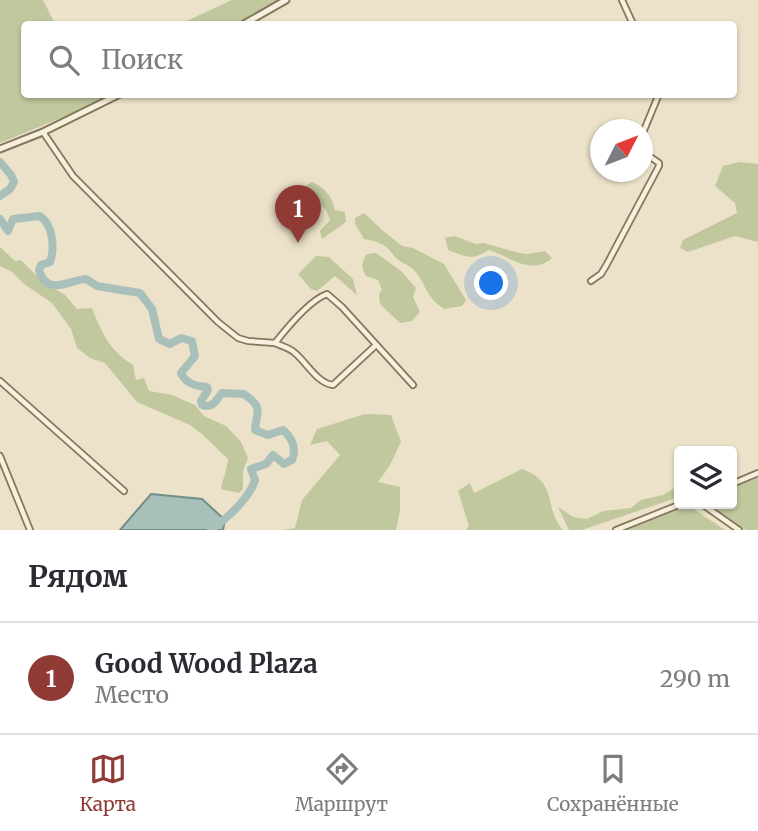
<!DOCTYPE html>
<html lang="ru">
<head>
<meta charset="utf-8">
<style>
	body { margin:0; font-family:Merriweather,serif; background:#f7f7f7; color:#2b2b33 }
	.controls { position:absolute; right:21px; bottom:21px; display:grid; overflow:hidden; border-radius:7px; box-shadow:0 2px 5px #0004 }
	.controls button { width:63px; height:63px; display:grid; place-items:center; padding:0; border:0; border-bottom:2px solid #e1e1e2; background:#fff; color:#2b2b33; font:35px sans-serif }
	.compass { position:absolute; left:590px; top:119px; width:63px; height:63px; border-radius:50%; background:#fff; box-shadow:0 2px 5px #0004; rotate:48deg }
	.you { position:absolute; left:492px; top:284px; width:24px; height:24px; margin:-18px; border:5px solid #fff; border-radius:50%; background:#1a73e8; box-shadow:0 0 0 10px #1a73e833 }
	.badge { display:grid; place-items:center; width:46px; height:46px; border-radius:50%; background:#8f3a35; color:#fff; font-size:23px; font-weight:700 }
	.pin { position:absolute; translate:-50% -58px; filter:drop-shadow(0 2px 4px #0008) }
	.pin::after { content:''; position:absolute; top:37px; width:24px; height:21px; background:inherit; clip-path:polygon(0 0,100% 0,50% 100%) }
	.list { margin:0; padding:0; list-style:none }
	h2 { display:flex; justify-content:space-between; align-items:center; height:91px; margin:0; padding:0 28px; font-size:30px }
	h2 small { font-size:23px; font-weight:400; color:#7c7c81 }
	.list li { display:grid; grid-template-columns:46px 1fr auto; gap:21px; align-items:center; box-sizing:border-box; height:112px; padding:0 28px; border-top:2px solid #e1e1e2 }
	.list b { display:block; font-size:26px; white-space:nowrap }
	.list p { margin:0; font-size:23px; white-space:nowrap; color:#7c7c81 }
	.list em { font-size:23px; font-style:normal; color:#7c7c81 }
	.icon { flex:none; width:38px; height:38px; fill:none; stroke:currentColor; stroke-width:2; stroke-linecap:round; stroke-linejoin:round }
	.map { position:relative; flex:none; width:758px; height:530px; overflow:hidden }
	.search { position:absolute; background:#fff; box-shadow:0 2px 5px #0004; left:21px; right:21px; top:21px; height:77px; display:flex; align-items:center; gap:18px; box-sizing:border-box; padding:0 24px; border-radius:7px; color:#7c7c81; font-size:26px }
	.sheet { height:203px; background:#fff }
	nav { display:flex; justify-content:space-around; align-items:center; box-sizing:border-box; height:98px; border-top:2px solid #e1e1e2; background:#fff; font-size:19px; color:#7c7c81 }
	nav a { display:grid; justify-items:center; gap:4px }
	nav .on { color:#8f3a35 }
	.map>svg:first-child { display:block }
	.green { fill:#c1c89e }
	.water { fill:#a9bfba; stroke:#708d88; stroke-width:2 }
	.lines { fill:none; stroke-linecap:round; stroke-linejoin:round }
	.river { stroke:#a9bfba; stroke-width:8 }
	.minor-casing { stroke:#85765f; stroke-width:8 }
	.tertiary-casing { stroke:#85765f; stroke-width:9 }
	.minor { stroke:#f6f0dc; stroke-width:4.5 }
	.tertiary { stroke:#f6f0dc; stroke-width:5 }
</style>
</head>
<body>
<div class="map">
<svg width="758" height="530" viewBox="0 0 758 530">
	<rect width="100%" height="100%" fill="#ebe2c9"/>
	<g class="green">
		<path d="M 0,0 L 43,0 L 55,24 L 24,24 L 24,94 L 109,95 L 83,109 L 0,143 Z"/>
		<path d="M 232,0 L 278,0 L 236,24 L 180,24 Z"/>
		<path d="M 739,162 L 758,164 L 758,242 L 735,236 L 688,252 L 680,248 L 683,240 L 737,213 L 735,203 L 715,186 L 723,166 Z"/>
		<path d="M 312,182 C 325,188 332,196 335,210 L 345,212 L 346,222 L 322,239 L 320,231 L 330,220 L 326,210 L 312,195 L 296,202 L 286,198 Z"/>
		<path d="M 364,213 L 382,230 L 402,246 L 413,248 L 444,264 L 466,300 L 462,306 L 444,309 C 423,294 428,286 414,270 C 409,265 401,263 396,258 C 386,245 382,242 364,239 L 355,224 L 355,218 Z"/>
		<path d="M 454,236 L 476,244 L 484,243 L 519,253 L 527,254 L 545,251 L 552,258 C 532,276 510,257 489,250 C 471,261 467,257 448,250 L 445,238 Z"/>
		<path d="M 0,247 L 15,261 L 21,260 L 42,281 L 65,295 L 77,309 L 92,308 C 101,332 110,351 133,365 L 136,380 L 144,378 L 149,391 L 172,395 L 195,405 L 204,416 L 226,426 L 241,442 L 248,458 L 243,471 L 243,489 L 239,493 L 221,489 C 223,478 227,470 228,459 L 203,435 L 190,425 L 137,402 L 105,363 L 90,358 L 77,348 L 71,329 L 52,303 L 24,284 L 12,272 L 0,266 Z"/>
		<path d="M 376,253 L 401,271 L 416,288 L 413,297 L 420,312 L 412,321 L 400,323 L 380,304 L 379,294 L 382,290 L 378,280 L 366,276 C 361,268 361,262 367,254 Z"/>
		<path d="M 316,256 L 329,257 L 353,279 L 357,295 L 335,276 L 317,291 L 311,289 L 298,274 Z"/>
		<path d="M 365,414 L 391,415 L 401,442 L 390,465 L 378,482 L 400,487 L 400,511 L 396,530 L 282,530 L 295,528 L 302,500 L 340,455 L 327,441 L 310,445 L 317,429 Z"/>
		<path d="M 522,469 C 559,482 543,508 563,530 L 466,530 L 469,526 L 458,491 L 470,483 L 474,493 Z"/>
		<path d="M 758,475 L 758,530 L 746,530 L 708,504 L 732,504 L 732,486 Z"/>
		<path d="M 676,487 L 679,487 L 679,497 L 582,530 L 569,530 L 558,507 L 573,517 L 587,519 L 603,511 L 631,508 L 641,500 L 663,495 Z"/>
		<path d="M 686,504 L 692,504 L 695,510 L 725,530 L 620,530 Z"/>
	</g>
	<path class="water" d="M 151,494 L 202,499 L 225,520 L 223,530 L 120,530 Z"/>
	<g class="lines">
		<g class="river">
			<path d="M 0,162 L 11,175 L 14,182 L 10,189 L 0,196"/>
			<path d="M 0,219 L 8,231 L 13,219 L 40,216 C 53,225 55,248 50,262 L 41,265 L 39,270 C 47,297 69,280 86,279 L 97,286 L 140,293 L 152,309 L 159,339 L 170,344 L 181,338 L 192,341 L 195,356 L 181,373 C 185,383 197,387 207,387 L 208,390 L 201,401 L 202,405 C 213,409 216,400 222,393 L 244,394 C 265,409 256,411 255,430 L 268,435 L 283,430 C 292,438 297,448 292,460 L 284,464 L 273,455 L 266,464 L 251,469 L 255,480 C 249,500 227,518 211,530"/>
		</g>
		<defs>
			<g id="minor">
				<path d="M 622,0 L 633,24"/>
				<path d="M 43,132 L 73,176 L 218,322 L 238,338 L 248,341 L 275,343 C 286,329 310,300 327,294 L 342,307 L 413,385"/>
				<path d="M 642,135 L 659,94"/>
				<path d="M 591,281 L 601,274 L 607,264 L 659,166 L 659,163 L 642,151"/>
				<path d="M 275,343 C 281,346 290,348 295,353 C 307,363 317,383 333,385 L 376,345"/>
				<path d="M 0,381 L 124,491"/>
				<path d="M 0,456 L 30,530"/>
				<path d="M 732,484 L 758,473"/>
				<path d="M 702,504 L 739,530"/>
				<path d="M 616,530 L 681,504"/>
			</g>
			<g id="tertiary">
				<path d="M 244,24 L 286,0"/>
				<path d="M 0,149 L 43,132 L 120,94"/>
			</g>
		</defs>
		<use href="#minor" class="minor-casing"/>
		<use href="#tertiary" class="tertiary-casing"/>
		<use href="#minor" class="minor"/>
		<use href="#tertiary" class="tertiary"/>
	</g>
</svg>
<div class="controls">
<button><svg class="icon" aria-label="layers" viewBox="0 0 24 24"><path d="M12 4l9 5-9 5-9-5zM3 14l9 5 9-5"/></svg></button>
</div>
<svg class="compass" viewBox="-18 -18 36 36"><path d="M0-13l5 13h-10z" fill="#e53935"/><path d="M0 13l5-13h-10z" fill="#7c7c81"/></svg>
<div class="you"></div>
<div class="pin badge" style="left:298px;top:243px">1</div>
<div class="search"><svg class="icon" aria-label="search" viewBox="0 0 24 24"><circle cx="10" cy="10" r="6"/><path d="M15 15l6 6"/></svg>Поиск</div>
</div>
<section class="sheet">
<h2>Рядом<small></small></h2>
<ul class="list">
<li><span class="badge">1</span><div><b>Good Wood Plaza</b><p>Место</p></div><em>290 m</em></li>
</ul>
</section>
<nav>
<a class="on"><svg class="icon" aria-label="map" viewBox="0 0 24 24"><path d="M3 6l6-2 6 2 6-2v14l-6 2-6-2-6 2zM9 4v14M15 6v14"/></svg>Карта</a>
<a><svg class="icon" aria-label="directions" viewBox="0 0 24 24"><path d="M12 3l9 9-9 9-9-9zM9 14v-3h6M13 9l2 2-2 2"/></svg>Маршрут</a>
<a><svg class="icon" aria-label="saved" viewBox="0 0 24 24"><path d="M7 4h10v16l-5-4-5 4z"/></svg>Сохранённые</a>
</nav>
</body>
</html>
